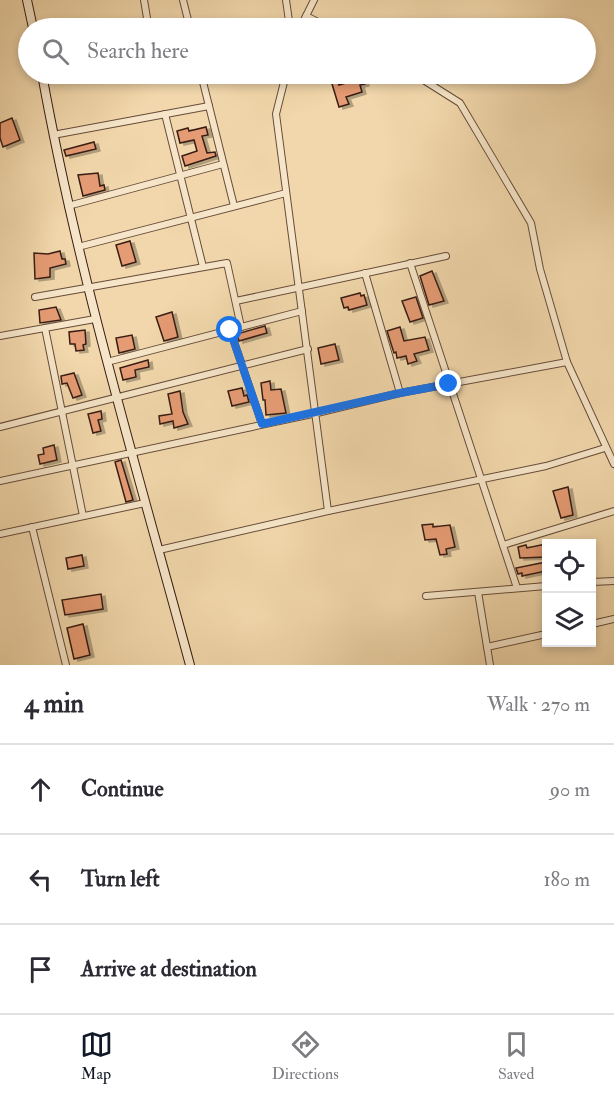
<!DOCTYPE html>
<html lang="en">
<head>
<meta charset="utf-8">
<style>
	body { margin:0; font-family:"IM FELL Double Pica",serif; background:#f7f7f7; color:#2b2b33 }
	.controls { position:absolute; right:18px; bottom:18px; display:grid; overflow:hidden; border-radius:0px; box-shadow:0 3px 9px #0003 }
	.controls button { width:54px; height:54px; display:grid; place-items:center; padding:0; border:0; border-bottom:2px solid #e1e1e2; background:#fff; color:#2b2b33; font:30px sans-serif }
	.stop { position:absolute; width:18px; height:18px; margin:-14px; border:4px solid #1a73e8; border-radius:50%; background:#fff }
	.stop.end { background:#1a73e8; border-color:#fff; box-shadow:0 2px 6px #0008 }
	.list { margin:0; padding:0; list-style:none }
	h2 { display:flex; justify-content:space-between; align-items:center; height:78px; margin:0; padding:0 24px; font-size:26px }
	h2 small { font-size:20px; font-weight:400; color:#7c7c81 }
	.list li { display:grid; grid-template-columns:39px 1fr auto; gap:18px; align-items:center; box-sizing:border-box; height:90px; padding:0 24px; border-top:2px solid #e1e1e2 }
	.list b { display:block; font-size:22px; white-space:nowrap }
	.list em { font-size:20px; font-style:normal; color:#7c7c81 }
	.icon { flex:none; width:33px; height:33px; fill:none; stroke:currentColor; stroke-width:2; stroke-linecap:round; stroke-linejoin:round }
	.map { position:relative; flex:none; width:614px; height:665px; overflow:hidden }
	.search { position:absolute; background:#fff; box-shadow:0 3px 9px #0003; left:18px; right:18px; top:18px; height:66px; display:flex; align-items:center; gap:15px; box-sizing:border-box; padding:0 21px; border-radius:33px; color:#7c7c81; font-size:22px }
	.sheet { height:348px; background:#fff }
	nav { display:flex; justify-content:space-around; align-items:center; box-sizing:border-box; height:84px; border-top:2px solid #e1e1e2; background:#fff; font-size:16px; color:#7c7c81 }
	nav a { display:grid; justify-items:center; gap:3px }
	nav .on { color:#111827 }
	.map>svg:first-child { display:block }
	.building { fill:#e59b73; stroke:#381d13; stroke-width:1.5; filter:url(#shadow) }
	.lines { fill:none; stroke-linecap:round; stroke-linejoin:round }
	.minor-casing { stroke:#664c39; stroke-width:8 }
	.secondary-casing { stroke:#381d13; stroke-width:10 }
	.minor { stroke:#f6e5c8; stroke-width:6 }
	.secondary { stroke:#f6e5c8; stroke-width:8 }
	.route { stroke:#1a73e8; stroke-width:8 }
</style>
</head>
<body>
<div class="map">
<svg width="614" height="665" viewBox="0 0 614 665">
	<defs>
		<filter id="shadow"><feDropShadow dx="4" dy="2" stdDeviation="0" flood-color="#0004"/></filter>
	</defs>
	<rect width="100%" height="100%" fill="#f1d7ab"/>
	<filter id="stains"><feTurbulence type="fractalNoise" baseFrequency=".00333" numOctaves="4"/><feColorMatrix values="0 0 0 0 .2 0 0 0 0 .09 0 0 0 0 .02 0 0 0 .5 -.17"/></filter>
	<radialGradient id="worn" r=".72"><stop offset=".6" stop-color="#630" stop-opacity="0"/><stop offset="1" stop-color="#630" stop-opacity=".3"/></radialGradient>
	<g class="building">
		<path d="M 329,74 L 335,74 L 339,85 L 363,78 L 365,84 L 360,85 L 362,92 L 346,97 L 349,104 L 339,107 Z"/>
		<path d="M 12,118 L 20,140 L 3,147 L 0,138 L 0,123 Z"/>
		<path d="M 206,127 L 208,135 L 202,136 L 207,153 L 215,152 L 216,156 L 185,166 L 182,156 L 197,151 L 194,140 L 180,143 L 177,131 L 188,128 L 189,131 Z"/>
		<path d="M 94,142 L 96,149 L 66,156 L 64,150 Z"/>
		<path d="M 98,173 L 100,186 L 104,185 L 105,190 L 83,196 L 78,175 Z"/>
		<path d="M 130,241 L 136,262 L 122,266 L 116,245 Z"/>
		<path d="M 60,251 L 62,259 L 65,259 L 66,264 L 50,268 L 50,277 L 35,279 L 34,253 L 48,254 Z"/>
		<path d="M 432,271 L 444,301 L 429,305 L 420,276 Z"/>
		<path d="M 360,293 L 361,296 L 364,295 L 367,305 L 349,310 L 348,307 L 344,308 L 341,298 Z"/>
		<path d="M 416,297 L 423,318 L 410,322 L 402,301 Z"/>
		<path d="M 56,307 L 61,320 L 40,323 L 39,310 Z"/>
		<path d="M 172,312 L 178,337 L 164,341 L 156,317 Z"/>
		<path d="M 265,326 L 267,333 L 239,341 L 237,334 Z"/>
		<path d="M 400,327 L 404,341 L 425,337 L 429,350 L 414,354 L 417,361 L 408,364 L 406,356 L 397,358 L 396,352 L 394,353 L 387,331 Z"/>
		<path d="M 85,330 L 86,344 L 83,345 L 84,350 L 76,351 L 75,344 L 70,344 L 69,332 Z"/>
		<path d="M 132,335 L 135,349 L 119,353 L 116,338 Z"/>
		<path d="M 335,344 L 339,360 L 321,364 L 318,348 Z"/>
		<path d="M 148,360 L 149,367 L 135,370 L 136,377 L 123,380 L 120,368 Z"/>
		<path d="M 74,373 L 82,395 L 73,398 L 67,383 L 62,384 L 61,376 Z"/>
		<path d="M 270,381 L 271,390 L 281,389 L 286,413 L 266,415 L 265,400 L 263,400 L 261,383 Z"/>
		<path d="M 242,388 L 244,396 L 247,395 L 249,402 L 232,406 L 228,391 Z"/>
		<path d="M 180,391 L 183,412 L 188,424 L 174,428 L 173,421 L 160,424 L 159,416 L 172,414 L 168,394 Z"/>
		<path d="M 101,411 L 102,419 L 98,420 L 101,431 L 93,433 L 88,414 Z"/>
		<path d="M 54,445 L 57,460 L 40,464 L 38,455 L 44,454 L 43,448 Z"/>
		<path d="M 121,460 L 133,500 L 126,502 L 115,462 Z"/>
		<path d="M 568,487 L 573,515 L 561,518 L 553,491 Z"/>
		<path d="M 433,524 L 433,527 L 450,525 L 455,547 L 446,549 L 447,554 L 440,555 L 436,539 L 425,540 L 422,525 Z"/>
		<path d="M 546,544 L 546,557 L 520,558 L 518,547 L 526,545 L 527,548 Z"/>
		<path d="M 82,555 L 84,566 L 68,569 L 66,558 Z"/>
		<path d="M 546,562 L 546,571 L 522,576 L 522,573 L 518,574 L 516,568 Z"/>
		<path d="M 101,594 L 103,609 L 65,615 L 62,600 Z"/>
		<path d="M 83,624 L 90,655 L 74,659 L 67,628 Z"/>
	</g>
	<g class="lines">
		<defs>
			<g id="minor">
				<path d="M 144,0 L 148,24"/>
				<path d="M 183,0 L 190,28"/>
				<path d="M 286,0 L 290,28"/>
				<path d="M 306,16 L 330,28"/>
				<path d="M 300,28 L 314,0"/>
				<path d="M 201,74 L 234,206"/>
				<path d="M 286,74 L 276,114 L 328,511"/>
				<path d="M 414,74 L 460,103 L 531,223 L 540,269 L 567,362 L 614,464"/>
				<path d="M 165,114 L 203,267"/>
				<path d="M 53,135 L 209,106"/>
				<path d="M 68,206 L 223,164"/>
				<path d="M 78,247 L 286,193"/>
				<path d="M 410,263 L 517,588"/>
				<path d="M 365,273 L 400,393"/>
				<path d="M 35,297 L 227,263 L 241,327"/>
				<path d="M 236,301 L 446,256"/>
				<path d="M 45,328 L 83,516"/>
				<path d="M 230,330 L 262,424"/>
				<path d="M 0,336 L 95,319"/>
				<path d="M 107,362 L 302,311"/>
				<path d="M 0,427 L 308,349"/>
				<path d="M 0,481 L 317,413 L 400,393 L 567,362"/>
				<path d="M 32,527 L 66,665"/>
				<path d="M 0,534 L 145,503"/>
				<path d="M 503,545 L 614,511"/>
				<path d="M 159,550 L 328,511 L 546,466 L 605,448"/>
				<path d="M 592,582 L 614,581"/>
				<path d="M 478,592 L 490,665"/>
				<path d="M 426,596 L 546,586"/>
				<path d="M 592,624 L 614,619"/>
				<path d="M 487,647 L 546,634"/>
			</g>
			<g id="secondary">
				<path d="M 27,0 L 33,28"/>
				<path d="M 42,74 C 78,274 137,469 190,665"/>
			</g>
		</defs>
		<use href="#minor" class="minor-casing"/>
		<use href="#secondary" class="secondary-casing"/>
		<use href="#minor" class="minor"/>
		<use href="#secondary" class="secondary"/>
	</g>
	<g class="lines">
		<path class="route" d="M 230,330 L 262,424 L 400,393 L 449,384"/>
	</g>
	<rect width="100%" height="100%" filter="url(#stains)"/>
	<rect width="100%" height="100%" fill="url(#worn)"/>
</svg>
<div class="controls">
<button><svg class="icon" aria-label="locate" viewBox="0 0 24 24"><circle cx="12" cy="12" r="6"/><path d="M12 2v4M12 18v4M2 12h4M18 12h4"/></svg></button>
<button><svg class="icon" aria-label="layers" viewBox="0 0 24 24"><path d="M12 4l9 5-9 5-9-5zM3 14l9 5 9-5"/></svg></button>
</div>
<div class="stop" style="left:230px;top:330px"></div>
<div class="stop end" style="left:449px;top:384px"></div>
<div class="search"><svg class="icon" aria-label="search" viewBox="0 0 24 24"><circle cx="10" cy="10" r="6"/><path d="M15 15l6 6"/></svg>Search here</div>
</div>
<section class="sheet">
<h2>4 min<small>Walk · 270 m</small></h2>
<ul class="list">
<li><svg class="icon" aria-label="ahead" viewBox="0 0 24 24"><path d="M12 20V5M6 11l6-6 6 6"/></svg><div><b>Continue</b></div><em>90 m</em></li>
<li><svg class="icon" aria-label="left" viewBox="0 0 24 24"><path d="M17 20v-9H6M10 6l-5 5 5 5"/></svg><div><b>Turn left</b></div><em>180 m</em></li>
<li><svg class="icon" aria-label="arrive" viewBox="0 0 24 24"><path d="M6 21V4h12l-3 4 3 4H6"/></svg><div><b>Arrive at destination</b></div></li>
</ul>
</section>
<nav>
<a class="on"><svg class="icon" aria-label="map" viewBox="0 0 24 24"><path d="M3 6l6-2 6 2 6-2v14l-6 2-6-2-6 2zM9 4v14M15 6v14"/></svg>Map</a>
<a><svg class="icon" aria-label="directions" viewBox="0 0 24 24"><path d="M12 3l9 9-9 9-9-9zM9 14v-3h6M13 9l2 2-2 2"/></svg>Directions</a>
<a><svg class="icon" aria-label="saved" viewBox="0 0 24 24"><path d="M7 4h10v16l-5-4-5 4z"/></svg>Saved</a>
</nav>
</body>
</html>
